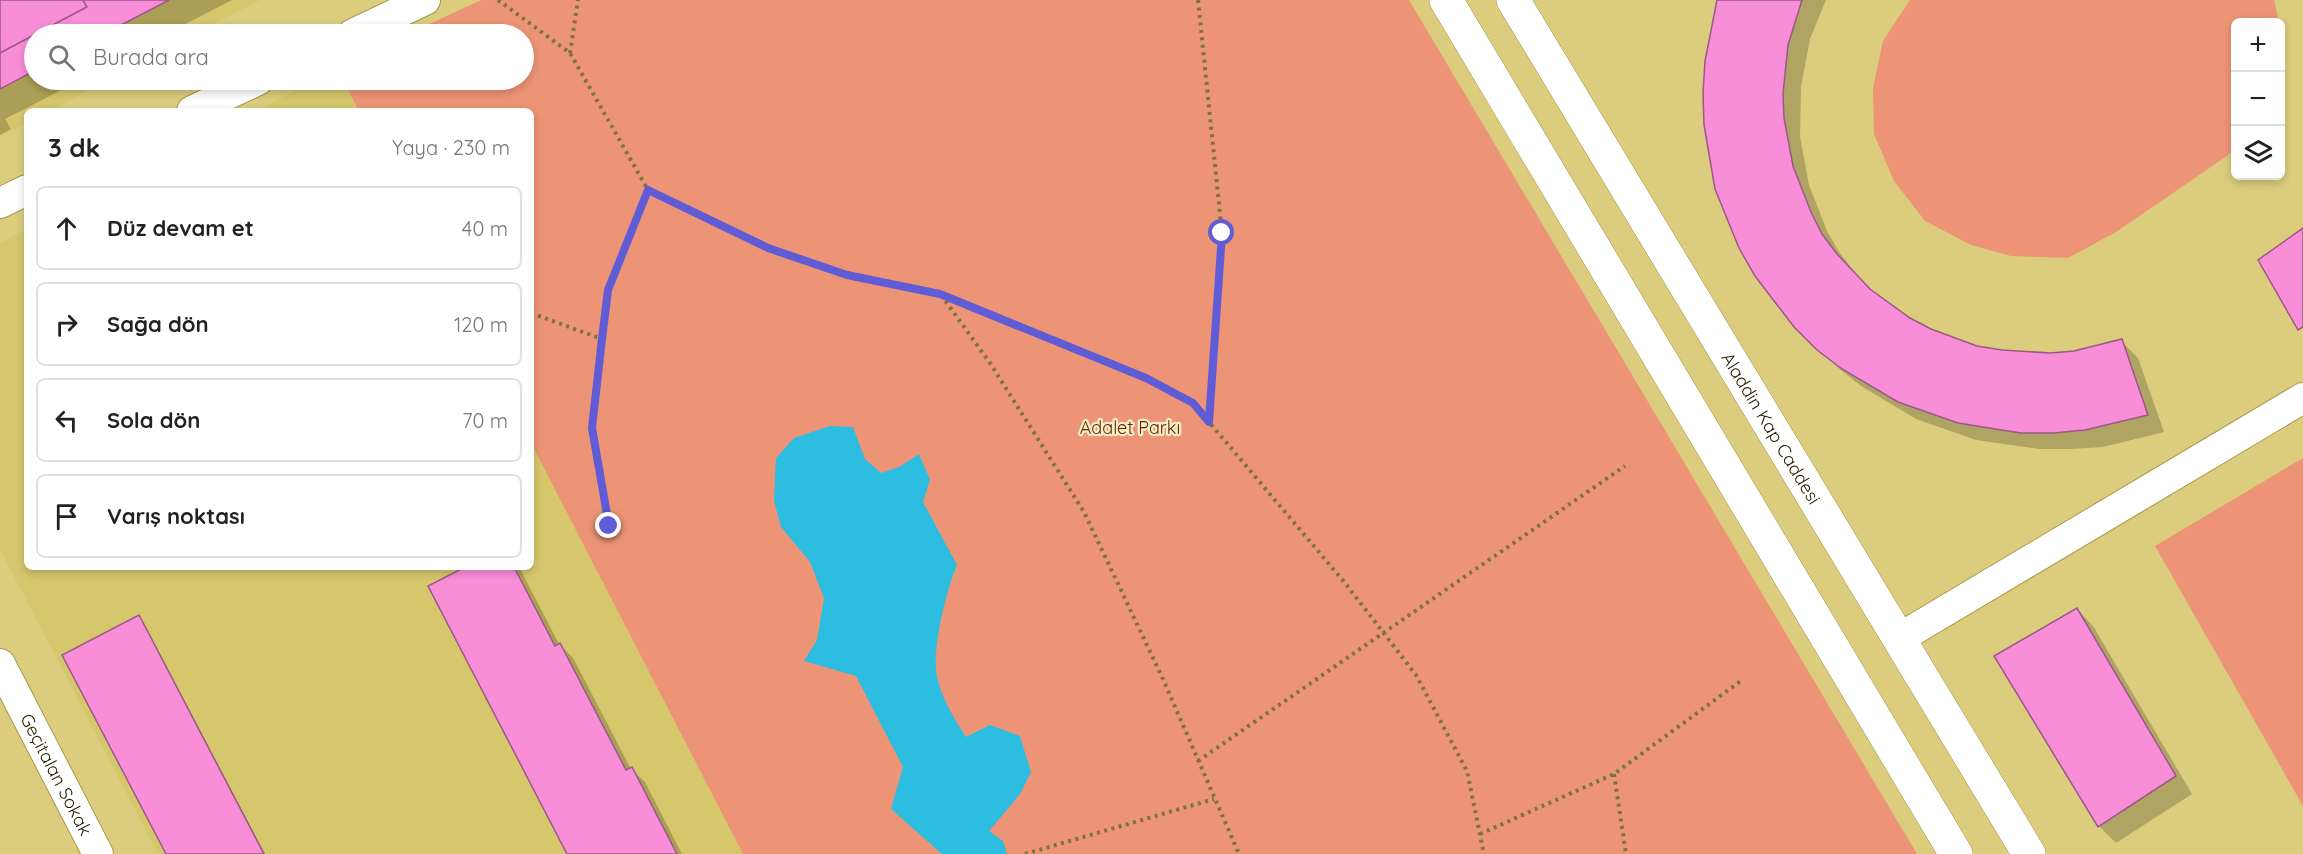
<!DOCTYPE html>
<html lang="tr">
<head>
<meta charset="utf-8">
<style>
	body { margin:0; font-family:Quicksand,sans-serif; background:#f2f2f2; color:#222 }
	.controls { position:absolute; right:18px; top:18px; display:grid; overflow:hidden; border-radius:9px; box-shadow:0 3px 9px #0003 }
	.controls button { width:54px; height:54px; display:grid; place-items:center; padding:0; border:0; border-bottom:2px solid #e0e0e0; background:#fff; color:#222; font:30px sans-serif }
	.stop { position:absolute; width:18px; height:18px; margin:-14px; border:4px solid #5f5cd5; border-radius:50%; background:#fff }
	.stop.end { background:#5f5cd5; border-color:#fff; box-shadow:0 2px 6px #0008 }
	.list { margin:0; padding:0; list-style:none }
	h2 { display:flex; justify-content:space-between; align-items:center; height:78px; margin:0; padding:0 24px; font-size:26px }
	h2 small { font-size:20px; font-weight:400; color:#767676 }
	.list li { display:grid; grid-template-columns:39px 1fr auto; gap:18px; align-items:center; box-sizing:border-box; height:84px; margin:0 12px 12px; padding:0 12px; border:2px solid #e0e0e0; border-radius:9px }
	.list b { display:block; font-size:22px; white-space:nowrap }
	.list em { font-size:20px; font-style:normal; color:#767676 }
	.icon { flex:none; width:33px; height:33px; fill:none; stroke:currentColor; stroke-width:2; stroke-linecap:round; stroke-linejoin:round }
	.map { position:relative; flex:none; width:2303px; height:854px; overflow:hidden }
	.search { position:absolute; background:#fff; box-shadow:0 3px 9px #0003; left:24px; top:24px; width:510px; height:66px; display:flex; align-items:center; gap:15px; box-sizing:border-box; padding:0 21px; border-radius:33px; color:#767676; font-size:22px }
	.panel { position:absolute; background:#fff; box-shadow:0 3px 9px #0003; left:24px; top:108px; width:510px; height:462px; border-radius:9px }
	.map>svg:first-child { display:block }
	.built { fill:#d6c66c }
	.green { fill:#ed9476 }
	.water { fill:#2dbde1 }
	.shadow { fill:#0003 }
	.building { fill:#f88dd8; stroke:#9a5986; stroke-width:1.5 }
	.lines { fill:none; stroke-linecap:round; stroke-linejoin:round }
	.street-casing { stroke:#a69848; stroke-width:32 }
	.secondary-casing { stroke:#a69848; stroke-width:34 }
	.path { stroke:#7d733c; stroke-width:4; stroke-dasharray:3 4.5; stroke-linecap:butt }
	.street { stroke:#fff; stroke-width:30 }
	.secondary { stroke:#fff; stroke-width:33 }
	.route { stroke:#5f5cd5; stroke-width:8 }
	.labels { text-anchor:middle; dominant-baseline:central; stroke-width:4.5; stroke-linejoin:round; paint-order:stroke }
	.park-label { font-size:18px; fill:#6a2001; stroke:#f4eec7 }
	.street-label { font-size:18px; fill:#272100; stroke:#f4eec7 }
</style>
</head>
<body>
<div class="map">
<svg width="2303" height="854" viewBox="0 0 2303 854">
	<rect width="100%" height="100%" fill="#dbcd7d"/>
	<g class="built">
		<path d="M 0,0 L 260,0 L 194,34 L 34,34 L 34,80 L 109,80 L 49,111 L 27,111 L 27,123 L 0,137 Z"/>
		<path d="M 316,80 L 343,80 L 359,111 L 255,111 Z"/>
		<path d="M 27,229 L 27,567 L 531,567 L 531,443 L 743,854 L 158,854 L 0,549 L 0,243 Z"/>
	</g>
	<g class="green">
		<path d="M 481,0 L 1409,0 L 1917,854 L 743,854 L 531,443 L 531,111 L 359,111 L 343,80 L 524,80 L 524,34 L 408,34 Z"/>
		<path d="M 1910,0 L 2274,0 L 2279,22 L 2236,22 L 2235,148 L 2227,156 L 2116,232 L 2068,258 L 2011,256 L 1971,245 L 1925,221 L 1894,181 L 1874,134 L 1873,88 L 1883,41 Z"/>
		<path d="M 2303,458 L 2303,806 L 2155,546 Z"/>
	</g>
	<path class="water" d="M 830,426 L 853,427 L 865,459 L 881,473 L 899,467 L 919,454 L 930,480 L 923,502 L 957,565 C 946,591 934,642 936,669 C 938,693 954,718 966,737 L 990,725 L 1020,736 L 1031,772 L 1020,794 L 989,831 L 1003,841 L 1007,854 L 942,854 L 891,809 L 903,767 L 856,676 L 804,661 L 817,640 L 824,598 L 810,562 L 781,527 L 774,501 L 776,458 L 794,438 Z"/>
	<g class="shadow">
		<path d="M 0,0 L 232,0 L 166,34 L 34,34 L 34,80 L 81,80 L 5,119 L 11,129 L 0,135 Z"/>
		<path d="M 1718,0 L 1826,0 L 1810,39 L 1801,87 L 1800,136 L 1809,185 L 1827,231 L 1839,252 L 1864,284 L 1888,306 L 1931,331 L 1954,340 L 2001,352 L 2050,355 L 2075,352 L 2121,341 L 2138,358 L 2164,432 L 2103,447 L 2071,449 L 2039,449 L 1976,440 L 1916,419 L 1861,386 L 1836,366 L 1818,348 Z"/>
		<path d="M 469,567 L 519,567 L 559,644 L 573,658 L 631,769 L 645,782 L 682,854 L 568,854 Z"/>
		<path d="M 2077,609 L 2093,626 L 2192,794 L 2116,843 L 2099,826 L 1996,656 Z"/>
		<path d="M 138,617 L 143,621 L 265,854 L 168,854 Z"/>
	</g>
	<g class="building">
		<path d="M 0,0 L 83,0 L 87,7 L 0,53 Z"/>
		<path d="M 83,0 L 169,0 L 104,34 L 34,34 L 34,71 L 0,89 L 0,53 L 87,7 Z"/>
		<path d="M 1717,0 L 1802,0 L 1788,45 L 1783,94 L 1784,118 L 1793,166 L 1811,212 L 1822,234 L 1837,254 L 1870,289 L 1910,318 L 1931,329 L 1977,346 L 2002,350 L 2050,353 L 2074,351 L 2122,339 L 2148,415 L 2085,430 L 2053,433 L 2021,433 L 1958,423 L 1898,402 L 1842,369 L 1817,350 L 1794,327 L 1755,276 L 1739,248 L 1715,189 L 1704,125 L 1703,93 L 1705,61 Z"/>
		<path d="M 2303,228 L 2303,327 L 2298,330 L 2258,260 Z"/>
		<path d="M 465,567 L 514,567 L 555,646 L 560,643 L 626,770 L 632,767 L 677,854 L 567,854 L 428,586 Z"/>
		<path d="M 2077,608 L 2176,776 L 2098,827 L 1994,656 Z"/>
		<path d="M 139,615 L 264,854 L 166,854 L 62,655 Z"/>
	</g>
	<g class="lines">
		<defs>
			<g id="street">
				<path d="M 353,34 L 425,0"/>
				<path d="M 192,111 L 258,80"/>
				<path d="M 0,203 L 27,190"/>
				<path d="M 1898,639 L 2303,398"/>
				<path id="s1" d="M 0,664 L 98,854"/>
			</g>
			<g id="secondary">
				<path d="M 1446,0 L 1956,854"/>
				<path id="s2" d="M 1513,0 L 2029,854"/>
			</g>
		</defs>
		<use href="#street" class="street-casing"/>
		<use href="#secondary" class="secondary-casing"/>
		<g class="path">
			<path d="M 498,0 L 570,53 L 648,190 L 768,248 L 847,275 L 940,294 L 1146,378 L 1193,403 L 1345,583 L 1416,675 L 1467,771 L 1484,854"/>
			<path d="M 1198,0 L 1222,233 L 1209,420"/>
			<path d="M 570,53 L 578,0"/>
			<path d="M 941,295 L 990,363 L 1084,512 L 1163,679 L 1239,854"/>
			<path d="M 531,313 L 602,339"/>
			<path d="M 609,526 L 592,428 L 602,339 L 608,290 L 648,190"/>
			<path d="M 1198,761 L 1625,466"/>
			<path d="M 1614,774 L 1626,854"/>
			<path d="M 1480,834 L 1614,774 L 1742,680"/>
			<path d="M 1025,854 L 1214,799"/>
		</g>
		<use href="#street" class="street"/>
		<use href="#secondary" class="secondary"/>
	</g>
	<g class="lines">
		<path class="route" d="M 609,526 L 592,428 L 602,339 L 608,290 L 648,190 L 768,248 L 847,275 L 940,294 L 1146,378 L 1193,403 L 1209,422 L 1222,233"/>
	</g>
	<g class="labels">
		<g class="park-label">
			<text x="1130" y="427">Adalet Parkı</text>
		</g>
		<g class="street-label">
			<text stroke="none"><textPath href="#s2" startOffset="500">Aladdin Kap Caddesi</textPath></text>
			<text stroke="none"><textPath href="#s1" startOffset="124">Geçitalan Sokak</textPath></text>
		</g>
	</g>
</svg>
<div class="controls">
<button>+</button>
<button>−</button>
<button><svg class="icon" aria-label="layers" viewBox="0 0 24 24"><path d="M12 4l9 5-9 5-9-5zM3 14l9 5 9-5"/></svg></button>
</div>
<div class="stop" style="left:1222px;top:233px"></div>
<div class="stop end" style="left:609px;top:526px"></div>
<div class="search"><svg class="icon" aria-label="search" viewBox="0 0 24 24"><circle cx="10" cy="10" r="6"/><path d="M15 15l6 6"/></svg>Burada ara</div>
<section class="panel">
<h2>3 dk<small>Yaya · 230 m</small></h2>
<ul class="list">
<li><svg class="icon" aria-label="ahead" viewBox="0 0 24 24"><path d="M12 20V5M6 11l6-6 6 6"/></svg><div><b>Düz devam et</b></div><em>40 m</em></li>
<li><svg class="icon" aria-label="right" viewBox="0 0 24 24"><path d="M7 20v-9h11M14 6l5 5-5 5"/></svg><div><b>Sağa dön</b></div><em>120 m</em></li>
<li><svg class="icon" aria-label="left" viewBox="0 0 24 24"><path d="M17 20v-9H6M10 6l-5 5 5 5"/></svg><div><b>Sola dön</b></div><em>70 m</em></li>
<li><svg class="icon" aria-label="arrive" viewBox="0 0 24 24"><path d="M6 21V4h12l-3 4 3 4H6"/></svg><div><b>Varış noktası</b></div></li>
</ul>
</section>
</div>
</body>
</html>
